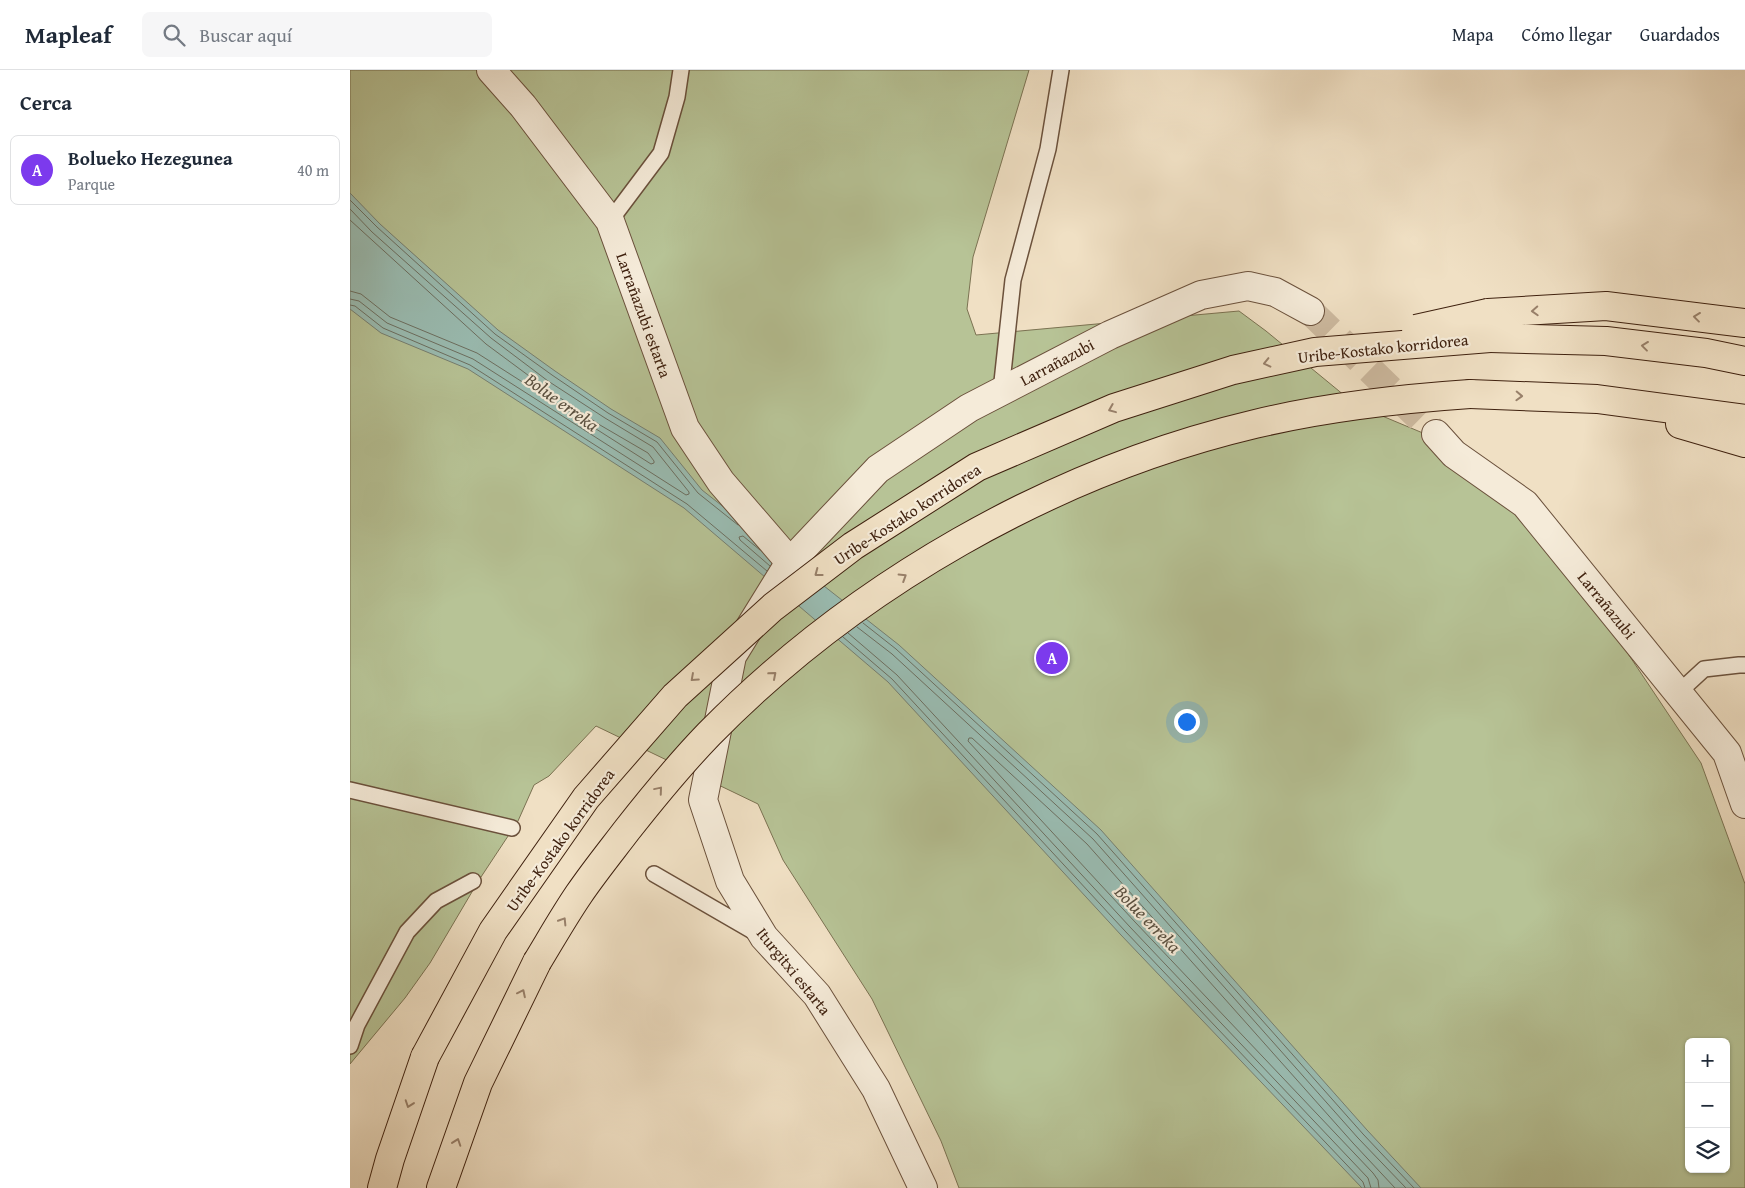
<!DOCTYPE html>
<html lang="es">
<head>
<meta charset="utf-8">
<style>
	body { margin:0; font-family:"Gentium Book Plus",serif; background:#f6f6f7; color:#1f2937 }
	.controls { position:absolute; right:15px; bottom:15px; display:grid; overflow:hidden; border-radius:8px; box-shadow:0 1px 4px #0004 }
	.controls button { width:45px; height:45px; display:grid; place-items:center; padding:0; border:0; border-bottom:1px solid #e0e1e3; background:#fff; color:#1f2937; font:25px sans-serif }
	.you { position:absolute; left:836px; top:651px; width:18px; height:18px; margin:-12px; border:4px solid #fff; border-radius:50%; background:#1a73e8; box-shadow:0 0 0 8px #1a73e833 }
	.badge { display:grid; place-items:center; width:32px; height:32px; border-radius:50%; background:#7c3aed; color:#fff; font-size:16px; font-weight:700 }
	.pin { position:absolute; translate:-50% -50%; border:2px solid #fff; box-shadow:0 1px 5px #0006 }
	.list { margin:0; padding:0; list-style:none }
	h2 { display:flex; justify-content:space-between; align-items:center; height:65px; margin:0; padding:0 20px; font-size:21px }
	h2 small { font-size:16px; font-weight:400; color:#747a83 }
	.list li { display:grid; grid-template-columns:32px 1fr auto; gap:15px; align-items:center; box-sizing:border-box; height:70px; margin:0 10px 10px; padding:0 10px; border:1px solid #e0e1e3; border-radius:8px }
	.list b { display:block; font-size:19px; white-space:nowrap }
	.list p { margin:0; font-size:16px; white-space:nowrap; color:#747a83 }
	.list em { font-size:16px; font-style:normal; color:#747a83 }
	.icon { flex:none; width:28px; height:28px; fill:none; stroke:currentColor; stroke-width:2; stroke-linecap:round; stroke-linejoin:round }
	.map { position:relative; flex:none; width:1395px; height:1118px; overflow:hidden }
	header { display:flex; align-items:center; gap:30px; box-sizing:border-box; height:70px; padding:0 25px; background:#fff; border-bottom:1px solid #e0e1e3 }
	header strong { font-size:24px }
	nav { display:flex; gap:28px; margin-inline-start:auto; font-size:18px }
	.search { width:350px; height:45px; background:#f6f6f7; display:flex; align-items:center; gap:12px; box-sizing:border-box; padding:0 18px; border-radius:8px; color:#747a83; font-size:19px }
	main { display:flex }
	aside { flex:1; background:#fff }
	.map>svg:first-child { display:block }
	.green { fill:#b7c396; stroke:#7b7252; fill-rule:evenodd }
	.water { fill:#9abdb3; stroke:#767f71 }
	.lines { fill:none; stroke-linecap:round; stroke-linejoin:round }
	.shore { stroke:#6c6f61; stroke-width:1 }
	.minor-tunnel { stroke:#cdbaa0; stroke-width:28; stroke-dasharray:28 14; stroke-linecap:butt }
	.service-casing { stroke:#6b513c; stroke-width:18 }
	.minor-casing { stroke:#6b513c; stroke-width:30 }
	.trunk-casing { stroke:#3f210f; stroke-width:30 }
	.service { stroke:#f5ebd9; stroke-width:15 }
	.minor { stroke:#f5ebd9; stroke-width:28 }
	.trunk { stroke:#f0e0c4; stroke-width:28 }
	.trunk-bridge-casing { stroke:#3f210f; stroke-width:30; stroke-linecap:butt }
	.trunk-bridge { stroke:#f0e0c4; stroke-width:28 }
	.oneway { stroke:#98806a }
	.labels { text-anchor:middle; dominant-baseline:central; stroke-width:4.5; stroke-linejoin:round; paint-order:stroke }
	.street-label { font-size:16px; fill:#3f210f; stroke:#f5ebd9 }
	.water-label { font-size:18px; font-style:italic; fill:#5a5040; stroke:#f5ebd9 }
</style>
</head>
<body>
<header>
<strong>Mapleaf</strong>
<div class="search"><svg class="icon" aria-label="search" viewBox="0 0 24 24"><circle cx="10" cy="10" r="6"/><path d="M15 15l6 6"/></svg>Buscar aquí</div>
<nav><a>Mapa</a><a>Cómo llegar</a><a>Guardados</a></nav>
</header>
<main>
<aside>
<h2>Cerca<small></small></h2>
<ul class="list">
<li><span class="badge">A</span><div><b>Bolueko Hezegunea</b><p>Parque</p></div><em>40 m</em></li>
</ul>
</aside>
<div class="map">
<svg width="1395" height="1118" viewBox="0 0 1395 1118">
	<rect width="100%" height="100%" fill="#f0e0c4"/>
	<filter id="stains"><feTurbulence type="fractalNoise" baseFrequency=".004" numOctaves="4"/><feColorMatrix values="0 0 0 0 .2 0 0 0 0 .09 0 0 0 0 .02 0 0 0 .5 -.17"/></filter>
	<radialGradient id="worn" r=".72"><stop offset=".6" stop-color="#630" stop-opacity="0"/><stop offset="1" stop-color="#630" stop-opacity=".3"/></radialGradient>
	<path class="green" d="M 0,0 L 679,0 L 623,187 L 617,239 L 626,265 L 889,241 L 916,261 L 1006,335 L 1123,384 L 1192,455 L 1351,693 L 1395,814 L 1395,1118 L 609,1118 L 591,1071 L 522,929 L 433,790 L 408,734 L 246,656 L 199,706 L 184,715 L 168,751 L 129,810 L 80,893 L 55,928 L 0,994 ZM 1339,972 L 1376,972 L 1376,1099 L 1339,1099 Z"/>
	<path class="water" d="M 0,123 L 30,154 L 148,260 L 205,301 L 261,339 L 310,368 L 352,420 L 549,575 L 751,760 L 1017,1060 L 1071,1118 L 1012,1118 L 771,865 L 538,612 L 334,438 L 118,299 L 31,263 L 0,239 Z"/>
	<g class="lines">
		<g class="shore">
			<path d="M 0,130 L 27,157 L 145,264 L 202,305 L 258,343 L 307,372 L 348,423 L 388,455"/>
			<path d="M 0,139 L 22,162 L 141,268 L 198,311 L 255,348 L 303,377 L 339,422 L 339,424 L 336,425 L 123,289 L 37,253 L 9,231 L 0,229"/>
			<path d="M 0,150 L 136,274 L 194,317 L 250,355 L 298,383 L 304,391 L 304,393 L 301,394 L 127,283 L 40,247 L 11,224 L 0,221"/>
			<path d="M 0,235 L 5,236 L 33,258 L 120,295 L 337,434 L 417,501"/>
			<path d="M 410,480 L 393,466 L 389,467 L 390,470 L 420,496"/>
			<path d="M 513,553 L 546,579 L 747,764 L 1013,1064 L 1064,1118"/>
			<path d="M 507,557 L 542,584 L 743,769 L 1008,1068 L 1056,1118"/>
			<path d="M 498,563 L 547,605 L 780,857 L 1018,1108 L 1021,1118"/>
			<path d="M 493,567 L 542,609 L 775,861 L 1013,1112 L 1015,1118"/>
			<path d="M 1029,1118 L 1028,1110 L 1023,1103 L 785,852 L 618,671 L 619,668 L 622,668 L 737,774 L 1003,1073 L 1045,1118"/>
		</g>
		<path class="minor-tunnel" d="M 960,241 L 1086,364"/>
		<defs>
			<g id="service">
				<path d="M 260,151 L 311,83 L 327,27 L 331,0"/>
				<path d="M 651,321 L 663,210 L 698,79 L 711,0"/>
				<path d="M 1328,623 L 1354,599 L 1389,595 L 1395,595"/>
				<path d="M 0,720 L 162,758"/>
				<path d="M 304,804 L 406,863"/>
				<path d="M 0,976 L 7,955 L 57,862 L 86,831 L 123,811"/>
			</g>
			<g id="minor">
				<path d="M 141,0 L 173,36 L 260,151 L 335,358 L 371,412 L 440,492"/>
				<path d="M 1086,364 L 1104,384 L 1175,434 L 1377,683 L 1395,734"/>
				<path d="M 573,1118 L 526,1019 L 467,925 L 414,867 L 380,811 L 353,730 L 382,586 L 440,492 L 528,399 L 619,338 L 760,265 L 851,225 L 898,216 L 925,222 L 960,241"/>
			</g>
			<g id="trunk">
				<path d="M 1138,243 L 1256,236 L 1395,253"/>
				<path d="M 1140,268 L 1256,271 L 1356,283 L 1395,291"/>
				<path d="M 1120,324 L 1247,329 L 1395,349"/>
				<path d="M 1330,354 L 1395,373"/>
				<path d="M 32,1118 L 40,1089 L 75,987"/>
				<path d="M 91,1118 L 128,1013 L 187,892"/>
			</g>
		</defs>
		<use href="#service" class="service-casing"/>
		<use href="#minor" class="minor-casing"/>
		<use href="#trunk" class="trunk-casing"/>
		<use href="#service" class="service"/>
		<use href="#minor" class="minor"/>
		<use href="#trunk" class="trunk"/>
		<defs>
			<g id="trunk-bridge">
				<path d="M 1066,259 L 1138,243"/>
				<path d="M 187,892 C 201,869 214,846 229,824 C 244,802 261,781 277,760 C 303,727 330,694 359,664 C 504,516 702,402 905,354 C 975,337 1047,329 1120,324"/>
				<path d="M 75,987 L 143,861 L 236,728 L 325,626 L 423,537 L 503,476 L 627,397 L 764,338 L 883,300 L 965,282 L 1140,268"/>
			</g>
		</defs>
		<use href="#trunk-bridge" class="trunk-bridge-casing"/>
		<use href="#trunk-bridge" class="trunk-bridge"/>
	</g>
	<defs><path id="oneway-chevron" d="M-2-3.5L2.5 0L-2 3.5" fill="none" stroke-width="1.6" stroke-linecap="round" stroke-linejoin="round" transform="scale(1.25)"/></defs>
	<g class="oneway">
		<use href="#oneway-chevron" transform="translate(1185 241) rotate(177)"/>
		<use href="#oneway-chevron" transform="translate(1347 247) rotate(-173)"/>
		<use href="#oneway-chevron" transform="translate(1295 276) rotate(-173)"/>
		<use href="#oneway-chevron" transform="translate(917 293) rotate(167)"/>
		<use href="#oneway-chevron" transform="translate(1169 326) rotate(2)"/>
		<use href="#oneway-chevron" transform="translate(762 339) rotate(158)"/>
		<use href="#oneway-chevron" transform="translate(468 503) rotate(143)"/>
		<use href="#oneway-chevron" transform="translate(553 507) rotate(-32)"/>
		<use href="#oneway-chevron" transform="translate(423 605) rotate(-41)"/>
		<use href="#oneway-chevron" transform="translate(344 608) rotate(138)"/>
		<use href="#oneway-chevron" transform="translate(309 720) rotate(-50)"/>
		<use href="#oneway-chevron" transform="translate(213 851) rotate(-58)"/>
		<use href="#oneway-chevron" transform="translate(172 923) rotate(-64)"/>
		<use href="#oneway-chevron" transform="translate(59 1034) rotate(109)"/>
		<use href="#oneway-chevron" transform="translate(107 1072) rotate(-71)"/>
	</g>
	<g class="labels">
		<g class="street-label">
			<text transform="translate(294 245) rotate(70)">Larrañazubi estarta</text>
			<text transform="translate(1033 278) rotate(-6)">Uribe-Kostako korridorea</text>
			<text transform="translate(707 292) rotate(-28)">Larrañazubi</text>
			<text transform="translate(557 444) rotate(-33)">Uribe-Kostako korridorea</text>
			<text transform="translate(1257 535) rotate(51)">Larrañazubi</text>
			<text transform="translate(210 770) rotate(-54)">Uribe-Kostako korridorea</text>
			<text transform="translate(444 901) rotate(51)">Iturgitxi estarta</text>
		</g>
		<g class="water-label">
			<text transform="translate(212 332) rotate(36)">Bolue erreka</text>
			<text transform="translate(798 849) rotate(46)">Bolue erreka</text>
		</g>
	</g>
	<rect width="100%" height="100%" filter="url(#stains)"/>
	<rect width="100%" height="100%" fill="url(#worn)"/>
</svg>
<div class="controls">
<button>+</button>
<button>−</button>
<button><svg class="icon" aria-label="layers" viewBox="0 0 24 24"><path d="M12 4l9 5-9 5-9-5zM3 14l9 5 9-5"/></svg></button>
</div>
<div class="you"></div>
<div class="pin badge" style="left:702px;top:588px">A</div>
</div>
</main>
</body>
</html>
